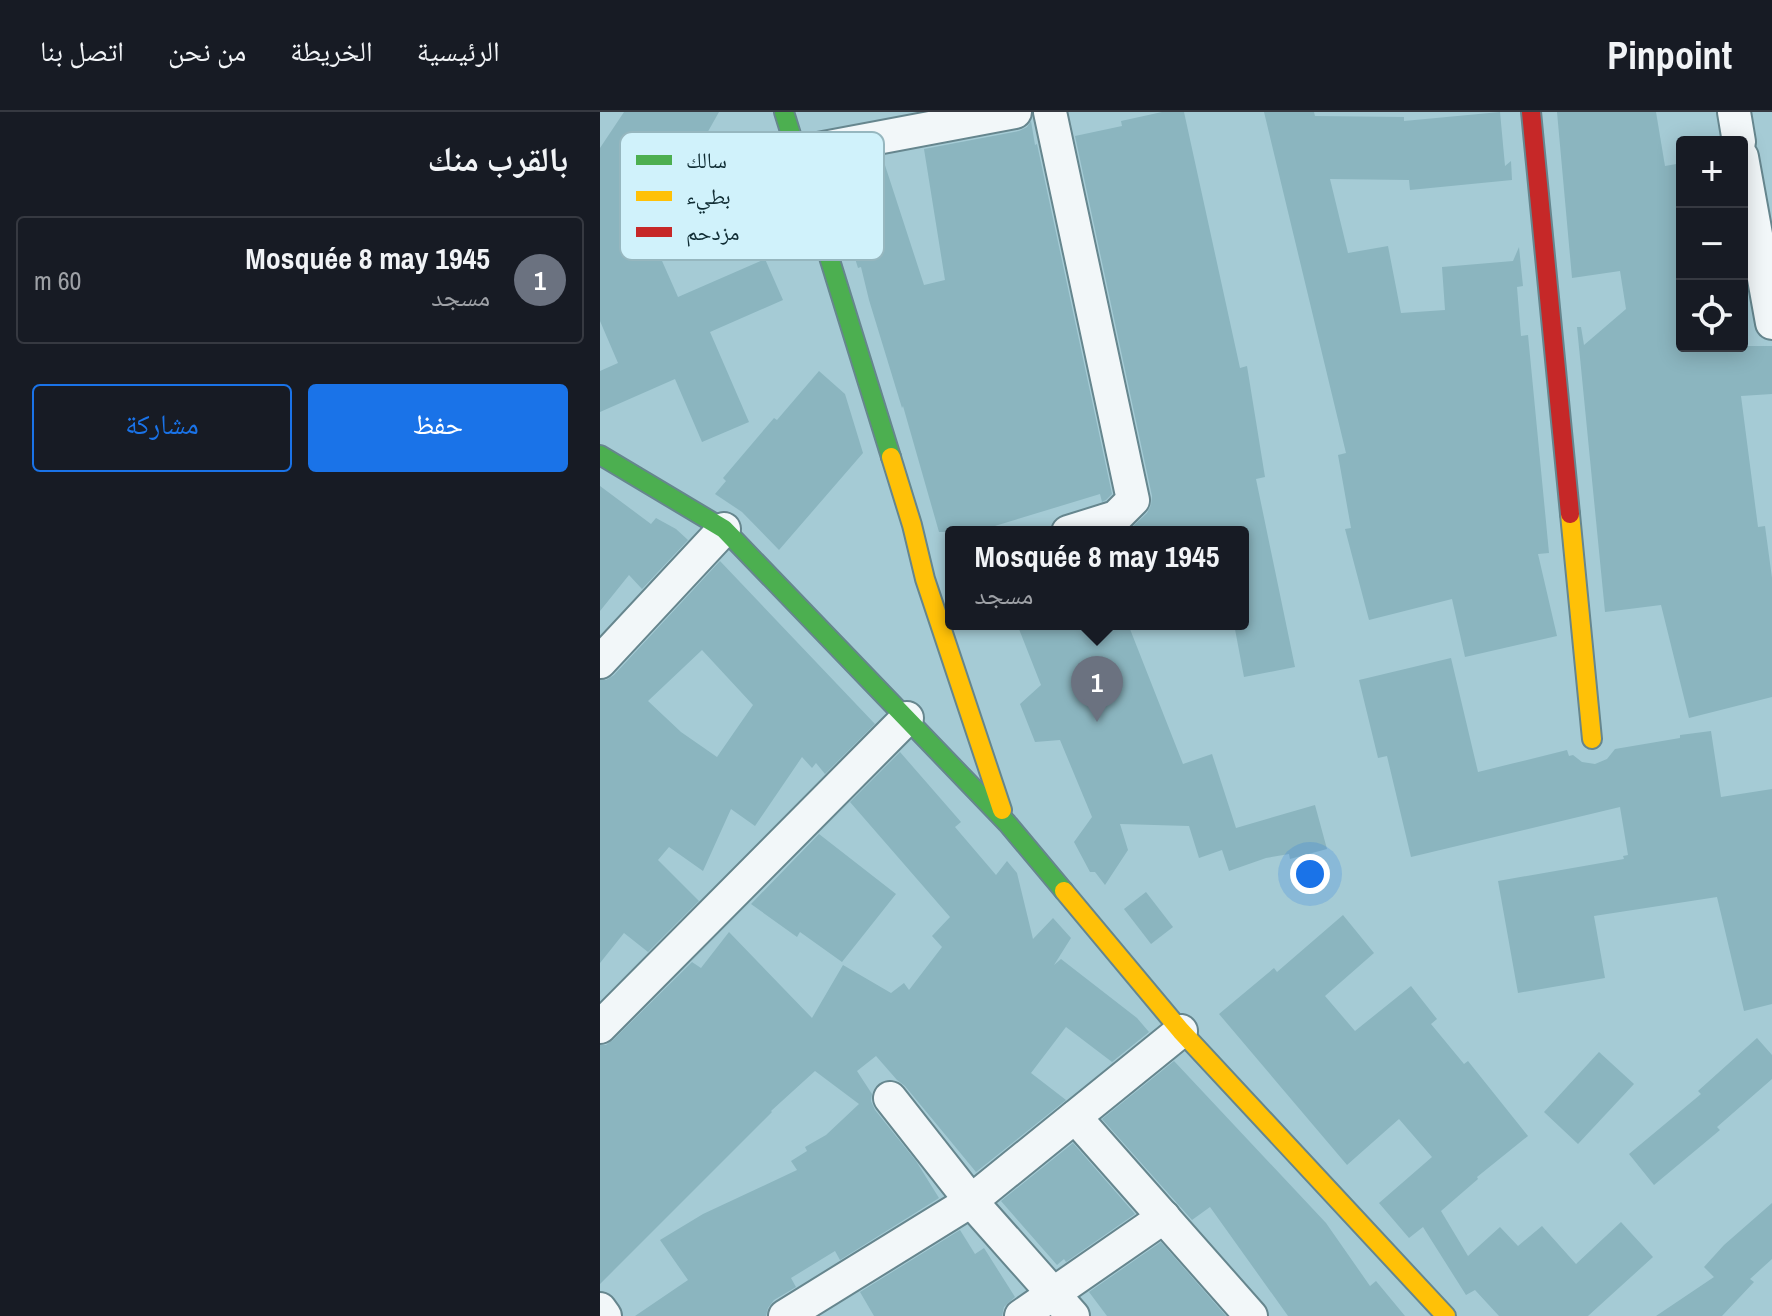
<!DOCTYPE html>
<html lang="ar">
<head>
<meta charset="utf-8">
<style>
	body { margin:0; font-family:"Archivo Narrow","Noto Naskh Arabic",sans-serif; background:#20242c; color:#f1f3f6; direction:rtl }
	.controls { position:absolute; right:24px; top:24px; display:grid; overflow:hidden; border-radius:8px; box-shadow:0 4px 20px #0003 }
	.controls button { width:72px; height:72px; display:grid; place-items:center; padding:0; border:0; border-bottom:2px solid #363941; background:#171b24; color:#f1f3f6; font:40px sans-serif }
	.you { position:absolute; left:710px; top:762px; width:28px; height:28px; margin:-20px; border:6px solid #fff; border-radius:50%; background:#1a73e8; box-shadow:0 0 0 12px #1a73e833 }
	.badge { display:grid; place-items:center; width:52px; height:52px; border-radius:50%; background:#1a73e8; color:#fff; font-size:26px; font-weight:700 }
	.pin { position:absolute; translate:-50% -66px; filter:drop-shadow(0 2px 4px #0008) }
	.pin::after { content:''; position:absolute; top:42px; width:28px; height:24px; background:inherit; clip-path:polygon(0 0,100% 0,50% 100%) }
	.popup { position:absolute; left:345px; top:414px; width:304px; height:104px; box-sizing:border-box; display:grid; place-content:center; border-radius:8px; background:#171b24; filter:drop-shadow(0 2px 6px #0005); font-size:26px; white-space:nowrap; color:#9ea1a6 }
	.popup b { font-size:30px; color:#f1f3f6 }
	.popup::after { content:''; position:absolute; left:50%; top:100%; margin-left:-16px; border:16px solid transparent; border-top-color:#171b24 }
	.list { margin:0; padding:0; list-style:none }
	h2 { display:flex; justify-content:space-between; align-items:center; height:104px; margin:0; padding:0 32px; font-size:34px }
	h2 small { font-size:26px; font-weight:400; color:#9ea1a6 }
	.list li { display:grid; grid-template-columns:52px 1fr auto; gap:24px; align-items:center; box-sizing:border-box; height:128px; margin:0 16px 16px; padding:0 16px; border:2px solid #363941; border-radius:8px }
	.list b { display:block; font-size:30px; white-space:nowrap }
	.list p { margin:0; font-size:26px; white-space:nowrap; color:#9ea1a6 }
	.list em { font-size:26px; font-style:normal; color:#9ea1a6 }
	.actions { display:flex; gap:16px; padding:24px 32px }
	.actions a { flex:1; padding:18px 0; border:2px solid #1a73e8; border-radius:8px; text-align:center; font-size:28px; color:#1a73e8 }
	.actions .main { background:#1a73e8; color:#fff }
	.icon { flex:none; width:44px; height:44px; fill:none; stroke:currentColor; stroke-width:2; stroke-linecap:round; stroke-linejoin:round }
	.map { position:relative; flex:none; width:1172px; height:1204px; overflow:hidden; direction:ltr }
	header { display:flex; align-items:center; gap:48px; box-sizing:border-box; height:112px; padding:0 40px; background:#171b24; border-bottom:2px solid #363941 }
	header strong { font-size:38px }
	nav { display:flex; gap:44px; margin-inline-start:auto; font-size:28px }
	main { display:flex }
	aside { flex:1; background:#171b24 }
	.map>svg:first-child { display:block }
	.building { fill:#8bb5bf; fill-rule:evenodd }
	.lines { fill:none; stroke-linecap:round; stroke-linejoin:round }
	.street-casing { stroke:#66868e; stroke-width:36 }
	.fast-casing { stroke:#66868e; stroke-width:22 }
	.slow-casing { stroke:#66868e; stroke-width:22 }
	.jam-casing { stroke:#66868e; stroke-width:22 }
	.street { stroke:#f2f7f9; stroke-width:32 }
	.fast { stroke:#4caf50; stroke-width:18 }
	.slow { stroke:#ffc107; stroke-width:18 }
	.jam { stroke:#c62828; stroke-width:18 }
	.key { fill:#d0f2fb; stroke:#96b7bf; stroke-width:2 }
	.key-label { font-size:22px; fill:#0f2c33 }
</style>
</head>
<body>
<header>
<strong>Pinpoint</strong>
<nav><a>الرئيسية</a><a>الخريطة</a><a>من نحن</a><a>اتصل بنا</a></nav>
</header>
<main>
<div class="map">
<svg width="1172" height="1204" viewBox="0 0 1172 1204">
	<rect width="100%" height="100%" fill="#a5cbd5"/>
	<g class="building">
		<path d="M 24,0 L 119,0 L 88,55 L 99,52 L 51,124 L 78,185 L 165,147 L 183,188 L 110,220 L 149,310 L 102,330 L 75,267 L 0,300 L 0,259 L 18,251 L 0,209 L 0,36 Z"/>
		<path d="M 562,0 L 584,0 L 640,256 L 647,254 L 665,365 L 656,367 L 695,555 L 644,565 L 634,512 L 643,512 L 643,420 L 527,420 L 547,401 L 551,393 L 552,384 L 475,24 L 522,14 L 521,9 Z"/>
		<path d="M 664,0 L 714,0 L 715,4 L 804,5 L 804,9 L 900,0 L 905,54 L 911,49 L 912,68 L 810,78 L 809,68 L 730,67 L 748,141 L 788,134 L 801,201 L 845,198 L 842,155 L 913,149 L 919,135 L 923,174 L 917,175 L 921,224 L 928,223 L 949,441 L 938,442 L 957,524 L 865,545 L 852,487 L 769,508 L 745,417 L 751,416 L 738,343 L 746,341 Z"/>
		<path d="M 957,0 L 1056,0 L 1065,54 L 1082,51 L 1082,234 L 1172,234 L 1172,282 L 1141,284 L 1158,415 L 1165,414 L 1172,466 L 1172,585 L 1089,606 L 1061,493 L 1005,500 L 977,215 L 981,215 L 984,233 L 1026,197 L 1020,159 L 972,166 Z"/>
		<path d="M 431,9 L 435,33 L 437,32 L 512,382 L 506,388 L 502,390 L 500,382 L 375,420 L 339,420 L 303,294 L 302,296 L 269,188 L 261,155 L 258,156 L 227,55 L 282,44 L 324,173 L 345,168 L 324,37 L 419,19 L 427,15 Z"/>
		<path d="M 146,38 L 154,67 L 129,74 L 121,45 Z"/>
		<path d="M 219,259 L 245,282 L 263,341 L 179,438 L 142,400 L 115,382 L 126,369 L 123,366 L 174,306 L 177,308 Z"/>
		<path d="M 0,374 L 51,412 L 56,406 L 76,417 L 88,428 L 42,477 L 29,463 L 0,499 Z"/>
		<path d="M 120,449 L 275,612 L 225,662 L 216,651 L 212,656 L 202,645 L 155,714 L 131,697 L 103,759 L 69,735 L 58,748 L 99,789 L 48,840 L 24,821 L 0,851 L 0,568 L 6,568 L 14,563 ZM 102,538 L 153,593 L 117,645 L 81,620 L 48,589 Z"/>
		<path d="M 417,512 L 528,512 L 583,652 L 612,642 L 636,716 L 715,693 L 727,737 L 690,747 L 689,742 L 666,746 L 629,759 L 622,738 L 599,746 L 589,714 L 520,712 L 528,738 L 505,773 L 495,760 L 490,760 L 474,730 L 492,705 L 460,628 L 435,630 L 420,592 L 441,573 Z"/>
		<path d="M 851,546 L 878,660 L 967,638 L 969,644 L 973,643 L 982,650 L 995,652 L 1007,647 L 1015,637 L 1080,626 L 1080,623 L 1111,619 L 1121,685 L 1172,677 L 1172,892 L 1144,899 L 1117,785 L 994,804 L 1005,866 L 918,881 L 898,769 L 1024,747 L 1023,744 L 1028,743 L 1020,695 L 811,745 L 787,644 L 778,646 L 759,568 Z"/>
		<path d="M 300,640 L 361,710 L 355,715 L 396,763 L 407,749 L 417,761 L 433,827 L 453,806 L 471,826 L 454,853 L 461,847 L 537,906 L 549,920 L 512,950 L 466,915 L 431,961 L 466,988 L 376,1060 L 305,974 L 297,968 L 276,944 L 257,959 L 272,982 L 271,989 L 275,998 L 316,1049 L 339,1086 L 240,1148 L 235,1139 L 191,1166 L 196,1175 L 174,1188 L 168,1196 L 166,1204 L 35,1204 L 88,1168 L 60,1128 L 103,1102 L 197,1058 L 191,1049 L 207,1039 L 205,1035 L 226,1023 L 259,992 L 215,959 L 171,999 L 172,1000 L 0,1172 L 0,933 L 6,933 L 13,928 L 92,850 L 101,856 L 129,820 L 212,906 L 243,853 L 291,881 L 304,871 L 309,878 L 342,835 L 332,824 L 350,805 L 250,690 Z"/>
		<path d="M 219,722 L 296,782 L 242,850 L 200,820 L 197,825 L 151,792 Z"/>
		<path d="M 546,780 L 573,815 L 551,832 L 524,797 Z"/>
		<path d="M 743,803 L 774,841 L 725,884 L 755,919 L 811,874 L 837,907 L 831,912 L 864,952 L 868,949 L 928,1024 L 877,1065 L 878,1067 L 841,1099 L 868,1144 L 900,1115 L 918,1134 L 942,1114 L 976,1152 L 1021,1110 L 1053,1145 L 988,1204 L 899,1204 L 875,1178 L 866,1183 L 823,1115 L 809,1126 L 779,1091 L 832,1045 L 799,1007 L 747,1053 L 619,902 L 674,856 L 677,860 Z"/>
		<path d="M 1157,926 L 1172,943 L 1172,967 L 1117,1015 L 1120,1018 L 1054,1073 L 1029,1042 L 1101,982 L 1098,979 Z"/>
		<path d="M 999,940 L 1034,972 L 978,1032 L 944,1000 Z"/>
		<path d="M 574,949 L 726,1111 L 770,1174 L 776,1169 L 805,1204 L 688,1204 L 610,1095 L 592,1108 L 502,1007 Z"/>
		<path d="M 473,1031 L 535,1102 L 466,1150 L 464,1147 L 457,1153 L 401,1089 Z"/>
		<path d="M 1172,1091 L 1172,1147 L 1150,1167 L 1154,1170 L 1122,1204 L 1056,1204 L 1114,1165 L 1104,1155 L 1124,1133 Z"/>
		<path d="M 360,1118 L 375,1142 L 384,1136 L 415,1185 L 404,1195 L 402,1204 L 274,1204 L 260,1180 Z"/>
		<path d="M 561,1130 L 626,1204 L 507,1204 L 489,1180 Z"/>
	</g>
	<g class="lines">
		<defs>
			<g id="street">
				<path d="M 450,0 L 533,388 L 516,405 L 468,420"/>
				<path d="M 1134,0 L 1139,30"/>
				<path d="M 197,41 L 415,0"/>
				<path d="M 1142,45 L 1172,211"/>
				<path d="M 0,550 L 124,417"/>
				<path d="M 0,915 L 307,606"/>
				<path d="M 290,986 L 371,1089 L 473,1204"/>
				<path d="M 475,1005 L 651,1204"/>
				<path d="M 0,1197 L 5,1204"/>
				<path d="M 185,1204 L 371,1089 L 581,919"/>
				<path d="M 421,1204 L 564,1105"/>
			</g>
			<g id="fast">
				<path d="M 184,0 L 291,345"/>
				<path d="M 0,343 L 124,417 L 407,711 L 464,779"/>
			</g>
			<g id="slow">
				<path d="M 291,345 L 312,413 L 325,467 L 402,698"/>
				<path d="M 970,402 L 992,627"/>
				<path d="M 464,779 L 581,919 L 846,1204"/>
			</g>
			<path id="jam" d="M 931,0 L 970,402"/>
		</defs>
		<use href="#street" class="street-casing"/>
		<use href="#fast" class="fast-casing"/>
		<use href="#slow" class="slow-casing"/>
		<use href="#jam" class="jam-casing"/>
		<use href="#street" class="street"/>
		<use href="#fast" class="fast"/>
		<use href="#slow" class="slow"/>
		<use href="#jam" class="jam"/>
	</g>
	<rect x="20" y="20" width="264" height="128" rx="12" class="key"/>
	<rect x="36" y="43" width="36" height="10" fill="#4caf50"/>
	<rect x="36" y="79" width="36" height="10" fill="#ffc107"/>
	<rect x="36" y="115" width="36" height="10" fill="#c62828"/>
	<g class="key-label">
		<text x="86" y="56">سالك</text>
		<text x="86" y="92">بطيء</text>
		<text x="86" y="128">مزدحم</text>
	</g>
</svg>
<div class="controls">
<button>+</button>
<button>−</button>
<button><svg class="icon" aria-label="locate" viewBox="0 0 24 24"><circle cx="12" cy="12" r="6"/><path d="M12 2v4M12 18v4M2 12h4M18 12h4"/></svg></button>
</div>
<div class="you"></div>
<div class="pin badge" style="left:497px;top:610px;background:#6b7280">1</div>
<div class="popup"><b>Mosquée 8 may 1945</b>مسجد</div>
</div>
<aside>
<h2>بالقرب منك<small></small></h2>
<ul class="list">
<li><span class="badge" style="background:#6b7280">1</span><div><b>Mosquée 8 may 1945</b><p>مسجد</p></div><em>60 m</em></li>
</ul>
<div class="actions"><a class="main">حفظ</a><a>مشاركة</a></div>
</aside>
</main>
</body>
</html>
